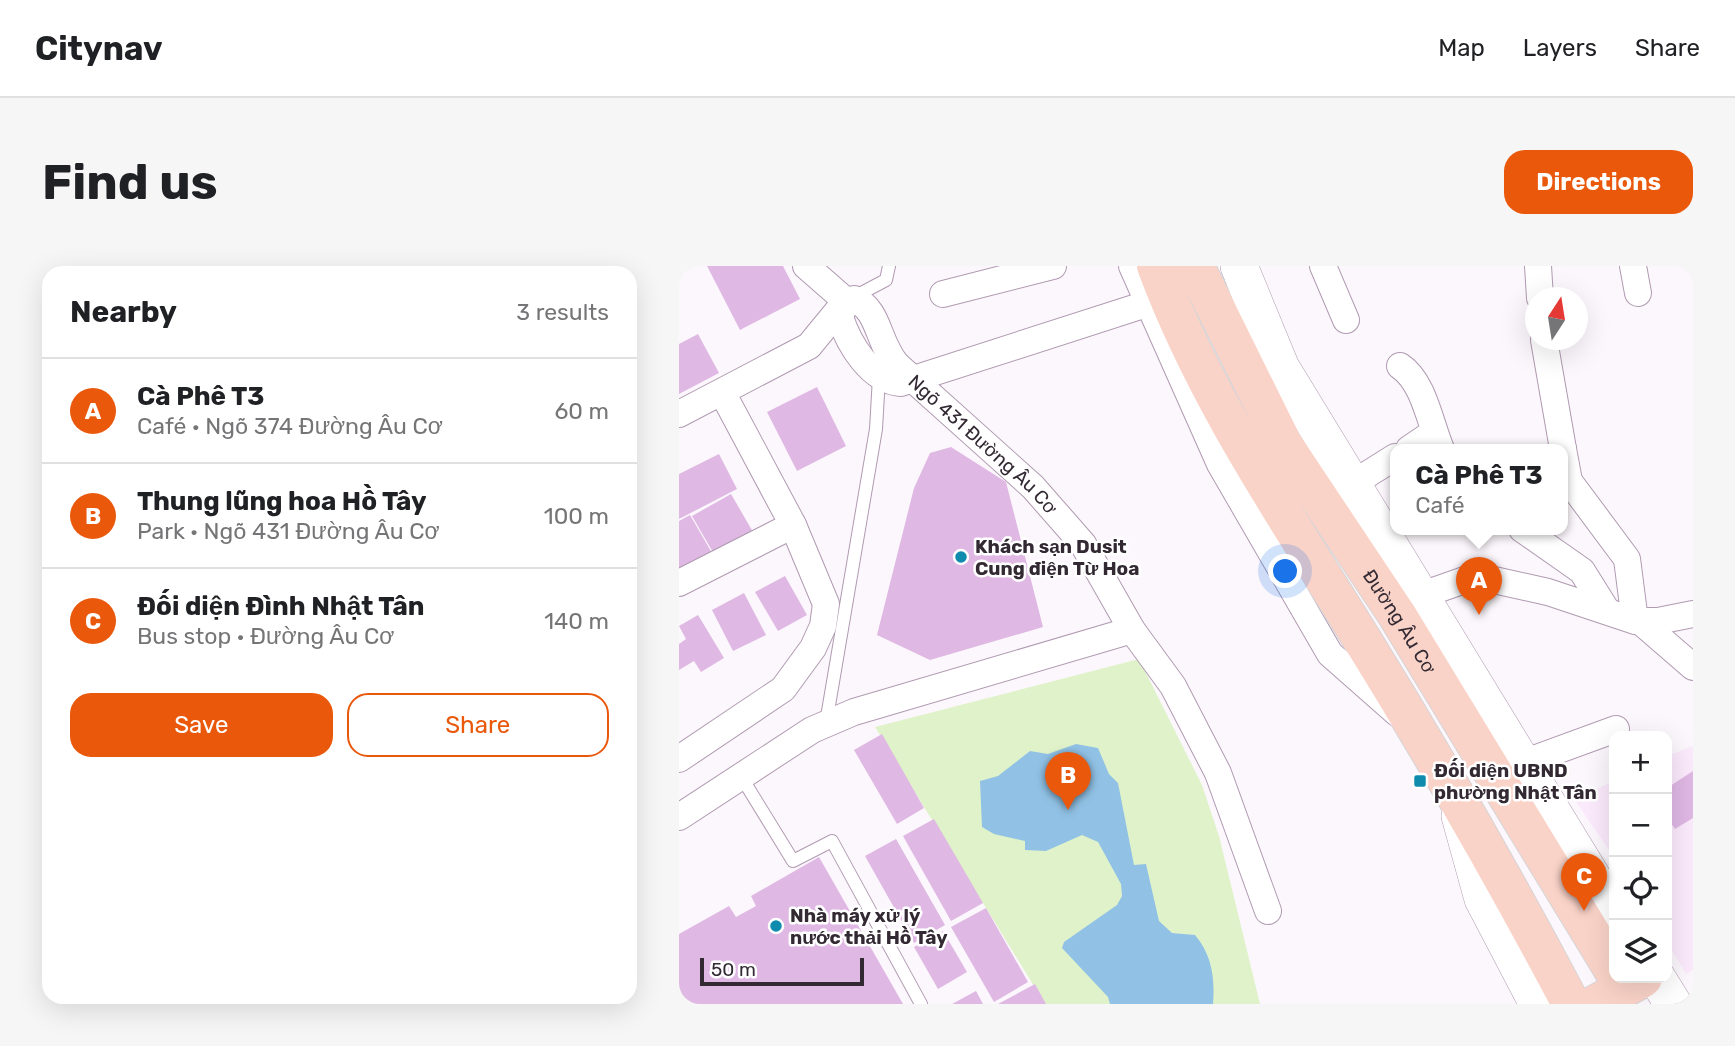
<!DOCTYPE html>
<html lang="en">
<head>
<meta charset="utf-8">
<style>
	body { margin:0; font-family:Rubik,sans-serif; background:#f6f6f6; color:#202124 }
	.controls { position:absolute; right:21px; bottom:21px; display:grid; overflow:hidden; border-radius:14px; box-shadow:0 7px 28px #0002 }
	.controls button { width:63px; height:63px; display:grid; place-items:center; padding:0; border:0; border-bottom:2px solid #e0e0e0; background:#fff; color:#202124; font:35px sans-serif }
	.compass { position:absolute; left:846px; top:21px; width:63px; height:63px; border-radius:50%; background:#fff; box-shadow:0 7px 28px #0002; rotate:12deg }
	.scale { position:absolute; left:21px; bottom:18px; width:164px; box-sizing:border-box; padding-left:7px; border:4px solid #322933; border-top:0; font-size:19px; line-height:24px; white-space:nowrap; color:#322933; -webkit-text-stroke:5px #fff; paint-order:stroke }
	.you { position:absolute; left:607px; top:306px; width:24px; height:24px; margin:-18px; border:5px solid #fff; border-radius:50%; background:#1a73e8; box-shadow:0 0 0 10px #1a73e833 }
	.badge { display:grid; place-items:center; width:46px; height:46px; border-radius:50%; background:#ea580c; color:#fff; font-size:23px; font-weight:700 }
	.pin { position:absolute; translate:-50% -58px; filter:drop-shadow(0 2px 4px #0008) }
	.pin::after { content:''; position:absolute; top:37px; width:24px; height:21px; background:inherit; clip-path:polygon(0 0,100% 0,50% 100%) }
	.popup { position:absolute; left:711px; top:178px; width:178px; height:91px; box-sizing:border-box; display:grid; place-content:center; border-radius:14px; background:#fff; filter:drop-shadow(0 2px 5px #0005); font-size:23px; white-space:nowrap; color:#757577 }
	.popup b { font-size:26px; color:#202124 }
	.popup::after { content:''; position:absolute; left:50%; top:100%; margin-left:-14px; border:14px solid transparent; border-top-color:#fff }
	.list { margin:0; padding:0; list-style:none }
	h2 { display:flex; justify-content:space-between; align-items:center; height:91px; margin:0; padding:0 28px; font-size:30px }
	h2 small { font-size:23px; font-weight:400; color:#757577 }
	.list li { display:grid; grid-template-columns:46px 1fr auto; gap:21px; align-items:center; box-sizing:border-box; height:105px; padding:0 28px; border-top:2px solid #e0e0e0 }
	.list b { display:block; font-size:26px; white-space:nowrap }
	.list p { margin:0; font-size:23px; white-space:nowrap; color:#757577 }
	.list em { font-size:23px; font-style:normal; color:#757577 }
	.actions { display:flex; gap:14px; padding:21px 28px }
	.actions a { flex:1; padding:16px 0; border:2px solid #ea580c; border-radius:21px; text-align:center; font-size:24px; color:#ea580c }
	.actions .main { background:#ea580c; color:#fff }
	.icon { flex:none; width:38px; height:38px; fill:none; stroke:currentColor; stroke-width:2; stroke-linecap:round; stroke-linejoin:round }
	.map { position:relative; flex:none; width:1014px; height:738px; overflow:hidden; border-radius:21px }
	header { display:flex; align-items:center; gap:42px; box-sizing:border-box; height:98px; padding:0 35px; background:#fff; border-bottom:2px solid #e0e0e0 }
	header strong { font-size:33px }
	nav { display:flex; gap:38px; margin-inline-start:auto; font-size:24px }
	.intro { display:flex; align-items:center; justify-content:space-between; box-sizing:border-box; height:168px; padding:0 42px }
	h1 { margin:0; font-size:49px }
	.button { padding:18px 32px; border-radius:21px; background:#ea580c; color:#fff; font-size:24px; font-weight:700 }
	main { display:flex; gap:42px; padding:0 42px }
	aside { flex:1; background:#fff; border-radius:21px; box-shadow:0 7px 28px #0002 }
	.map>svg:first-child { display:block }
	.built { fill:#fbe9fc }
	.green { fill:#e0f2c9 }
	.water { fill:#91c2e6 }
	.building { fill:#dfb8e4 }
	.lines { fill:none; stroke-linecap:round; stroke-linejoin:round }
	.lane-casing { stroke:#b09ab2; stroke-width:14 }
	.street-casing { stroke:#b09ab2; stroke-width:28 }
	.secondary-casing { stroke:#b09ab2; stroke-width:38 }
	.primary-casing { stroke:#d6d4d6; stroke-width:40 }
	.lane { stroke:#fff; stroke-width:12 }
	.street { stroke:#fff; stroke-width:26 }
	.secondary { stroke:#fff; stroke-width:37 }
	.primary { stroke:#fad3c8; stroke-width:38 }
	.poi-dot { fill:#0f8cad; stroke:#fff; stroke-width:2.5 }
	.labels { text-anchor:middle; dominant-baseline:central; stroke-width:5; stroke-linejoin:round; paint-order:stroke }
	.street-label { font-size:19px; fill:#322933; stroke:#fff }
	.poi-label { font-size:19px; font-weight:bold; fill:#322933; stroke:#fff; text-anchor:start }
</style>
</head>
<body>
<header>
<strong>Citynav</strong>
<nav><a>Map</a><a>Layers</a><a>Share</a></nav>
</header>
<div class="intro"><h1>Find us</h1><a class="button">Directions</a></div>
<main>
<aside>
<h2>Nearby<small>3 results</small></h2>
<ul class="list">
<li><span class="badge">A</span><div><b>Cà Phê T3</b><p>Café · Ngõ 374 Đường Âu Cơ</p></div><em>60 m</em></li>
<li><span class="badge">B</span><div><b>Thung lũng hoa Hồ Tây</b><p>Park · Ngõ 431 Đường Âu Cơ</p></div><em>100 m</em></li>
<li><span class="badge">C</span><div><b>Đối diện Đình Nhật Tân</b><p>Bus stop · Đường Âu Cơ</p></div><em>140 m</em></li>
</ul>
<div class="actions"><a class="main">Save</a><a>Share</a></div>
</aside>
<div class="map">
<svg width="1014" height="738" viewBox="0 0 1014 738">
	<rect width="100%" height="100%" fill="#fcf7fc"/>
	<g class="built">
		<path d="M 1014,480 L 1014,704 L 1007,708 L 988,676 L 988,490 Z"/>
		<path d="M 935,515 L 935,591 L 895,533 Z"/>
	</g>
	<path class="green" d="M 460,393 L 523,519 L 540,570 L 581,738 L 366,738 L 196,461 Z"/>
	<path class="water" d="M 397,478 L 419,482 L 430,508 L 439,517 L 455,599 L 467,598 L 480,655 L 493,667 L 516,669 C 533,689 536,712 534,738 L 431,738 L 429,731 L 383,682 L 385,676 L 438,639 L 443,630 L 442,618 L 419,576 L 403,569 L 367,585 L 346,584 L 346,575 L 315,568 L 303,561 L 301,515 L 319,510 L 351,485 L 369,488 Z"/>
	<g class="building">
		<path d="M 28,0 L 104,0 L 121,33 L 61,64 Z"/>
		<path d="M 19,68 L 40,107 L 0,128 L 0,78 Z"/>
		<path d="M 138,121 L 167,180 L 118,205 L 88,146 Z"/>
		<path d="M 272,181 L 327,216 L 364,361 L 251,394 L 198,369 L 235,222 L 251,187 Z"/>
		<path d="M 40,188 L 58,223 L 0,253 L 0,208 Z"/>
		<path d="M 52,228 L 74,266 L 35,288 L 13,250 Z"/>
		<path d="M 11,249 L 33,287 L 0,306 L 0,255 Z"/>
		<path d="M 106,310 L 128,349 L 99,365 L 76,326 Z"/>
		<path d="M 65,327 L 87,369 L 54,385 L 33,344 Z"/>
		<path d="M 19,349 L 45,392 L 22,406 L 15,395 L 0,404 L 0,378 L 7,373 L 0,360 Z"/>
		<path d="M 203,468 L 245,542 L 218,558 L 175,484 Z"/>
		<path d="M 1014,505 L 1014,552 L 996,563 L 988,551 L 988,522 Z"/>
		<path d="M 255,553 L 304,637 L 272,655 L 224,570 Z"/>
		<path d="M 217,573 L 266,659 L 235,677 L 186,590 Z"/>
		<path d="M 140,591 L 224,738 L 0,738 L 0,668 L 50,640 L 57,651 L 77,640 L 72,630 Z"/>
		<path d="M 307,642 L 349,716 L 315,736 L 272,661 Z"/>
		<path d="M 264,665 L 288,706 L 259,723 L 235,681 Z"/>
		<path d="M 356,718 L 367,738 L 319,738 Z"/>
		<path d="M 297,725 L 304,738 L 273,738 Z"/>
	</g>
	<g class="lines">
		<defs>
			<g id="lane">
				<path d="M 173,32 L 207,14 L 210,0"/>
				<path d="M 147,457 L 197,163 L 200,111"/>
				<path d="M 63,512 L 114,595 L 153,575 L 242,738"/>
			</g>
			<g id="street">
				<path d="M 127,0 L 167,35"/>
				<path d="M 453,0 L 541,198 L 651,388 L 718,447"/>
				<path d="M 644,0 L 667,54"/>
				<path d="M 859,0 L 861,32"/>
				<path d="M 954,0 L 959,27"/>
				<path d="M 264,28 L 374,0"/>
				<path id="s1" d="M 167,35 L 175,33 C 201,44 198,76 218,99 L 354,221 L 404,278 L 453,364 L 494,420 L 539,507 L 589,645"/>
				<path d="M 167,35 L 161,51 C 170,79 192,115 222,117 L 483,33"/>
				<path d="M 865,74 L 884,183"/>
				<path d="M 721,100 C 745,116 751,157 762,183"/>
				<path d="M 0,148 L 130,80 L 167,35"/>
				<path d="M 730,183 L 755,166"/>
				<path d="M 884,183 L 890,215 L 948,293 L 956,355"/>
				<path d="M 673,218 L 716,191"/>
				<path d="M 843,263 L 903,305 L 928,345"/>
				<path d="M 0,317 L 114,259"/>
				<path d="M 743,329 L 797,310 L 869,326 L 956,355 L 979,355 L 1014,348"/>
				<path d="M 962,356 L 1014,401"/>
				<path d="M 0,493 L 104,423 L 134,382 L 144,360 L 147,338 L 114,259 L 43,126"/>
				<path d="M 844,497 L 937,463"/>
				<path d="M 0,551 L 133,464 L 175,446 L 453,364"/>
			</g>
			<g id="secondary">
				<path d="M 560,0 L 602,102 L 935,647"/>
				<path d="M 781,550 L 804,633 L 859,738"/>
				<path d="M 978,712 L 994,738"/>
			</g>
			<g id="primary">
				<path d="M 477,0 C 527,135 609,253 684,375 C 757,493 827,615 892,738"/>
				<path id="s2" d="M 516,0 L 604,178 L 718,349 L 935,705"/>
				<path d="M 917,738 L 964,712"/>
			</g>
		</defs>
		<use href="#lane" class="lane-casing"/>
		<use href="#street" class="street-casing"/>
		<use href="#secondary" class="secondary-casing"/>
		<use href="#primary" class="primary-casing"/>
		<use href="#lane" class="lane"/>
		<use href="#street" class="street"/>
		<use href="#secondary" class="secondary"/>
		<use href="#primary" class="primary"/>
	</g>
	<g class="poi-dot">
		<circle cx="282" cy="291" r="7"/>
		<rect x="734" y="508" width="14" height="14" rx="3.5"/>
		<circle cx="97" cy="660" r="7"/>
	</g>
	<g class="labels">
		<g class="street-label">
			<text stroke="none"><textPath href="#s1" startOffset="206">Ngõ 431 Đường Âu Cơ</textPath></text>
			<text stroke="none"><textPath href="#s2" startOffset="411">Đường Âu Cơ</textPath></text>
		</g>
		<g class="poi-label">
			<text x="296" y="280">Khách sạn Dusit<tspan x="296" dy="22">Cung điện Từ Hoa</tspan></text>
			<text x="755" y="504">Đối diện UBND<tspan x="755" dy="22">phường Nhật Tân</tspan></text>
			<text x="111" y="649">Nhà máy xử lý<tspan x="111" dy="22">nước thải Hồ Tây</tspan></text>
		</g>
	</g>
</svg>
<div class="controls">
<button>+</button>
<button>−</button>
<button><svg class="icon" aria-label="locate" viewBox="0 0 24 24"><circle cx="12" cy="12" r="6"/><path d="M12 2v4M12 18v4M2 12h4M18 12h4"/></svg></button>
<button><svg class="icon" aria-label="layers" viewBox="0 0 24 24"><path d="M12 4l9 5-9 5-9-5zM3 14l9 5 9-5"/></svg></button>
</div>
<svg class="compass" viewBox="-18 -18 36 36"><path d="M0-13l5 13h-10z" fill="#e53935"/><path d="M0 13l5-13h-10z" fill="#757577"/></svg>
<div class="scale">50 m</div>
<div class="you"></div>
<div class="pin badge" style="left:800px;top:349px">A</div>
<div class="popup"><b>Cà Phê T3</b>Café</div>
<div class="pin badge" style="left:389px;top:544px">B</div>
<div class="pin badge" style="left:905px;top:645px">C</div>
</div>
</main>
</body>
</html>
